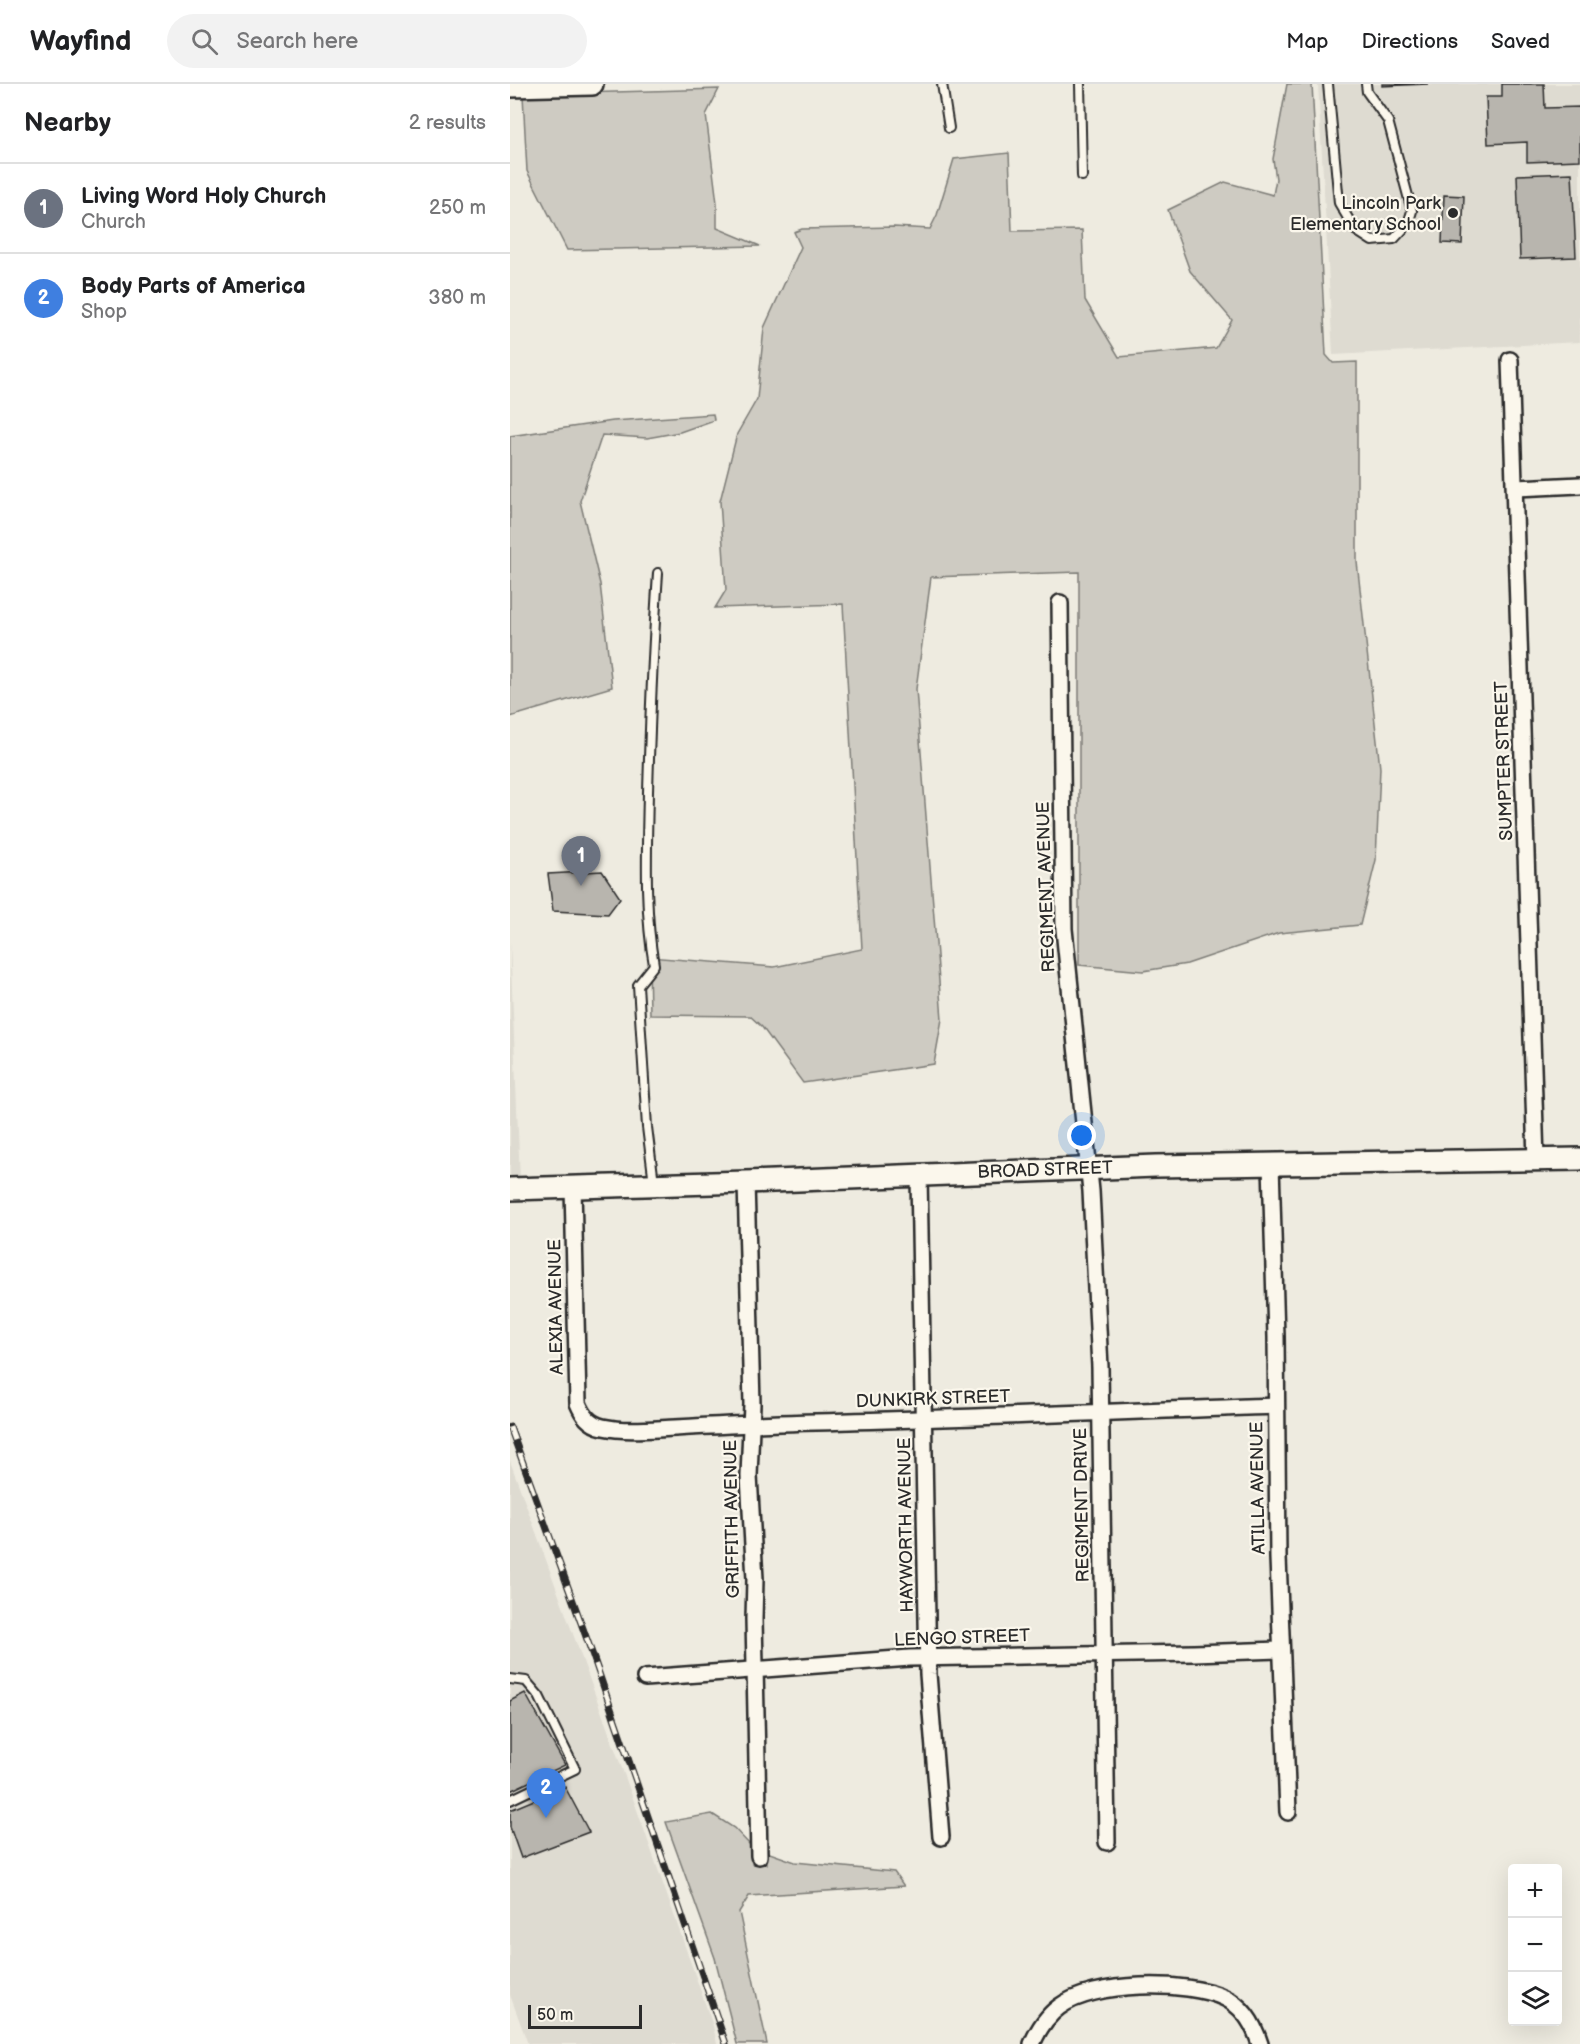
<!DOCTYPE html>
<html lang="en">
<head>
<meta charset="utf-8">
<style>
	body { margin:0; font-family:"Balsamiq Sans",sans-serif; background:#f2f2f2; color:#202124 }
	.controls { position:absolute; right:18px; bottom:18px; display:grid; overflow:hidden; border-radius:6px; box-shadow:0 6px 24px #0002 }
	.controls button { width:54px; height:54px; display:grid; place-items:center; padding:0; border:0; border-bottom:2px solid #e0e0e0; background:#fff; color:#202124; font:30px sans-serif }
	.scale { position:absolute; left:18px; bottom:15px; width:114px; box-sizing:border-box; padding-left:6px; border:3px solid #2b2b2b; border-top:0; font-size:16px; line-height:21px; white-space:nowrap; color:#2b2b2b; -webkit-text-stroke:4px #fbf7ec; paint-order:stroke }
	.you { position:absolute; left:572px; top:1052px; width:21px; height:21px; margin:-15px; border:4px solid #fff; border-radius:50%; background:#1a73e8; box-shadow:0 0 0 9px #1a73e833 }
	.badge { display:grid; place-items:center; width:39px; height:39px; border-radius:50%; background:#0b8043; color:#fff; font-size:20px; font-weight:700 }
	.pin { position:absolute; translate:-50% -50px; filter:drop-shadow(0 2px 3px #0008) }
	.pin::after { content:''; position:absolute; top:32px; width:21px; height:18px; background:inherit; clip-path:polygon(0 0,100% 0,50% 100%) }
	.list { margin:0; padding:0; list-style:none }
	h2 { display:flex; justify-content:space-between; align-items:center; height:78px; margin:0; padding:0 24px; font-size:26px }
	h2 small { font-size:20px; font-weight:400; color:#757577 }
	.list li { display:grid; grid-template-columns:39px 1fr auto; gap:18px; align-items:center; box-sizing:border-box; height:90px; padding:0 24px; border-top:2px solid #e0e0e0 }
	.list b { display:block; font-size:22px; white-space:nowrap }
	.list p { margin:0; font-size:20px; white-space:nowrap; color:#757577 }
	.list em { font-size:20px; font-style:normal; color:#757577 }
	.icon { flex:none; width:33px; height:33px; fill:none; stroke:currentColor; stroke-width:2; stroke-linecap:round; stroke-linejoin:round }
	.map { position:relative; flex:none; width:1070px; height:1960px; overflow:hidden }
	header { display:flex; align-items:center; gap:36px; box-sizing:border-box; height:84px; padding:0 30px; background:#fff; border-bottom:2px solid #e0e0e0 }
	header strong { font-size:28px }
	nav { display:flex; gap:33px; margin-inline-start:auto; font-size:21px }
	.search { width:420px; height:54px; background:#f2f2f2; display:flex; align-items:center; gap:15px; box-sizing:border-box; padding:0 21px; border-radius:33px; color:#757577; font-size:22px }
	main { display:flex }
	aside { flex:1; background:#fff }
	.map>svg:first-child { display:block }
	.built { fill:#dedbd1 }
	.green { fill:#cecbc2; stroke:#7c7b76; stroke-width:1.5 }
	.building { fill:#b8b5ae; stroke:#2b2b2b; stroke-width:1.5 }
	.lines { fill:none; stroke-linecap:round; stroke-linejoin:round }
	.lane-casing { stroke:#2b2b2b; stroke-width:12 }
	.street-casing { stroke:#2b2b2b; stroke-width:20 }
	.secondary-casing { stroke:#2b2b2b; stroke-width:26 }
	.lane { stroke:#fbf7ec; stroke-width:8 }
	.street { stroke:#fbf7ec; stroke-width:15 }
	.secondary { stroke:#fbf7ec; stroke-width:21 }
	.rail-casing { stroke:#2b2b2b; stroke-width:7 }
	.rail { stroke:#fbf7ec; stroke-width:4.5; stroke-dasharray:14; stroke-linecap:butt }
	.poi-dot { fill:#2b2b2b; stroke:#fbf7ec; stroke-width:2 }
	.labels { text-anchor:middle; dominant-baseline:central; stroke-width:4.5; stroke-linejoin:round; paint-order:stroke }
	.poi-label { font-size:18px; fill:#2b2b2b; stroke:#fbf7ec; text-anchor:end }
	.street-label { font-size:18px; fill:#2b2b2b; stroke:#fbf7ec }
</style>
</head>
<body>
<header>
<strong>Wayfind</strong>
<div class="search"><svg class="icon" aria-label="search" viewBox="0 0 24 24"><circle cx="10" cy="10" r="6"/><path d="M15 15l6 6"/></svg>Search here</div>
<nav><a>Map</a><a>Directions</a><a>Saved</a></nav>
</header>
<main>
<aside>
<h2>Nearby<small>2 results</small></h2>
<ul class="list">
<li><span class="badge" style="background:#6b7280">1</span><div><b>Living Word Holy Church</b><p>Church</p></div><em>250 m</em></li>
<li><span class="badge" style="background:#3f7fe0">2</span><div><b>Body Parts of America</b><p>Shop</p></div><em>380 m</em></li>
</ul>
</aside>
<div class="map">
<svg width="1070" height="1960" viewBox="0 0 1070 1960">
	<rect width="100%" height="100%" fill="#eeebe0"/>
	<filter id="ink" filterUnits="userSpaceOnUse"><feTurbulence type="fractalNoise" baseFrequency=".0167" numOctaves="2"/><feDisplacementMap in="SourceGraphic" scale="12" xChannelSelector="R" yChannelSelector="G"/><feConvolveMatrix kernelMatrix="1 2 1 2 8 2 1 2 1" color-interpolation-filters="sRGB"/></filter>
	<g filter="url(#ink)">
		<g class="built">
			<path d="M 808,0 L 1070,0 L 1070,258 L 823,271 Z"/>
			<path d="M 0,858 L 10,1095 L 0,1096 Z"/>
			<path d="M 0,1377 L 125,1720 L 203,1942 L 207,1960 L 18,1960 L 0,1911 Z"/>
		</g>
		<g class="green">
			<path d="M 777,0 L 802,0 L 816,271 L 823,279 L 847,278 L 847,478 L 870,684 L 866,776 L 850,841 L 769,849 L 677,880 L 633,887 L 569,881 L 569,488 L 421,493 L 406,605 L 432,935 L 424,980 L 293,999 L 252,943 L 240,932 L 140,931 L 139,873 L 264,883 L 352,865 L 333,520 L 205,524 L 216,506 L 210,417 L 227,350 L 247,315 L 254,244 L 291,163 L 284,148 L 292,145 L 384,143 L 420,145 L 427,131 L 444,75 L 499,69 L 502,147 L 572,146 L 575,216 L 609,273 L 706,264 L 722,236 L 680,187 L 658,126 L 715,98 L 763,111 L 766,95 L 763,75 Z"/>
			<path d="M 209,5 L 196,31 L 207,119 L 207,144 L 250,162 L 57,166 L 17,87 L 13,11 L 0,11 Z"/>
			<path d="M 203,330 L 204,336 L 170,348 L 137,354 L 92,351 L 70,417 L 90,500 L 102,603 L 0,633 L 0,352 L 103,337 Z"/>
			<path d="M 202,1730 L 224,1744 L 241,1762 L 242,1780 L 257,1780 L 257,1768 L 285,1778 L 384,1788 L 394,1802 L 239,1812 L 229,1828 L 257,1960 L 227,1960 L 205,1874 L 156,1738 Z"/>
		</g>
		<g class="building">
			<path d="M 872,0 L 918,0 L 872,2 Z"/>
			<path d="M 992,0 L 1034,0 L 1035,24 L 1070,23 L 1070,76 L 1017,78 L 1017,58 L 978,60 L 976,13 L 992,13 Z"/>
			<path d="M 1062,89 L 1066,173 L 1010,175 L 1007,91 Z"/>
			<path d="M 934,111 L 954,112 L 952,160 L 932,159 Z"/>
			<path d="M 92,787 L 110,814 L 98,830 L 43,827 L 38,790 Z"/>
			<path d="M 15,1609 L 55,1681 L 0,1707 L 0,1617 Z"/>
			<path d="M 55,1703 L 79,1748 L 11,1774 L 0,1743 L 0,1726 Z"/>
		</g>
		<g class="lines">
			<defs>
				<g id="lane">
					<path d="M 432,0 L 439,44"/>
					<path d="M 570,0 L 572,92"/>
					<path d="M 818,0 L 829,119 L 845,146 L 862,157 L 884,155 L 898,140 L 902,127 L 878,37 L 857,8 L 856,0"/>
					<path d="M 144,1099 L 137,1043 L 128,901 L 144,881 C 134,825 137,765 138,708 C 140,635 143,562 148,489"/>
					<path d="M 0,1595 L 16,1597 L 29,1612 L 65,1685 L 0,1716"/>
				</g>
				<g id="street">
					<path d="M 1000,276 L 1026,1076"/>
					<path d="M 1005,404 L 1070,401"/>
					<path d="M 550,519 L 554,845 L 581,1107 L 590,1283 L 597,1758"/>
					<path d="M 761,1080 L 766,1253 L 768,1474 L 778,1728"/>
					<path d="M 409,1092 L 418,1590 L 431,1753"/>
					<path d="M 236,1098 L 242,1320 L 239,1392 L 245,1495 L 244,1535 L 249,1772"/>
					<path d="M 63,1103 L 68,1319 C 73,1331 79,1340 93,1343 C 116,1348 142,1345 165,1344 C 200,1342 235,1340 270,1339 C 436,1335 601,1328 766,1322"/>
					<path d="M 135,1594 L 400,1574 L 684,1569 L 771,1566"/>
					<path d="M 522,1960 C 528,1946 537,1932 549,1923 C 583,1897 677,1896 715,1914 C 734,1923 744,1941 750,1960"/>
				</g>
				<g id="secondary">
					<path d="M 0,2 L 82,0"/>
					<path d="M 0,1105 L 236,1098 L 646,1082 L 1070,1075"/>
				</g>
			</defs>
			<use href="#lane" class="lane-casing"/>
			<use href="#street" class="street-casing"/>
			<use href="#secondary" class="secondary-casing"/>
			<use href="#lane" class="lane"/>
			<use href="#street" class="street"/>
			<use href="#secondary" class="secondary"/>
			<defs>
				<path id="rail" d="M 0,1343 L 83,1572 L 216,1960"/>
			</defs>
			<use href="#rail" class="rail-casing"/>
			<use href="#rail" class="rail"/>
		</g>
	</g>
	<circle class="poi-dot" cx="943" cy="129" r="6"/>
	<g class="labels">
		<g class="poi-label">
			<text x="931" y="119">Lincoln Park<tspan x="931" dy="21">Elementary School</tspan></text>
		</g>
		<g class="street-label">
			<text transform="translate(994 677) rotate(-92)">SUMPTER STREET</text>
			<text transform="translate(536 803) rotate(-92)">REGIMENT AVENUE</text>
			<text transform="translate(535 1086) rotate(-2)">BROAD STREET</text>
			<text transform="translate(46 1223) rotate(-91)">ALEXIA AVENUE</text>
			<text transform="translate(423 1315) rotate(-2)">DUNKIRK STREET</text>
			<text transform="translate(748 1404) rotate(-91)">ATILLA AVENUE</text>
			<text transform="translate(572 1421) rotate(-91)">REGIMENT DRIVE</text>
			<text transform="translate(222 1435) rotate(-91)">GRIFFITH AVENUE</text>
			<text transform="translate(396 1441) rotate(-91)">HAYWORTH AVENUE</text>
			<text transform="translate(452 1554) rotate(-2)">LENGO STREET</text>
		</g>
	</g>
</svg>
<div class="controls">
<button>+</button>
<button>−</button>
<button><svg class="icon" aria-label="layers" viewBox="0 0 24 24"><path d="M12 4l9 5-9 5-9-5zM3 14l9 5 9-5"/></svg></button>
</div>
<div class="scale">50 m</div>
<div class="you"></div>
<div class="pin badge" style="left:71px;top:802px;background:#6b7280">1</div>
<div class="pin badge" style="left:36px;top:1734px;background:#3f7fe0">2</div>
</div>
</main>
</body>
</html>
